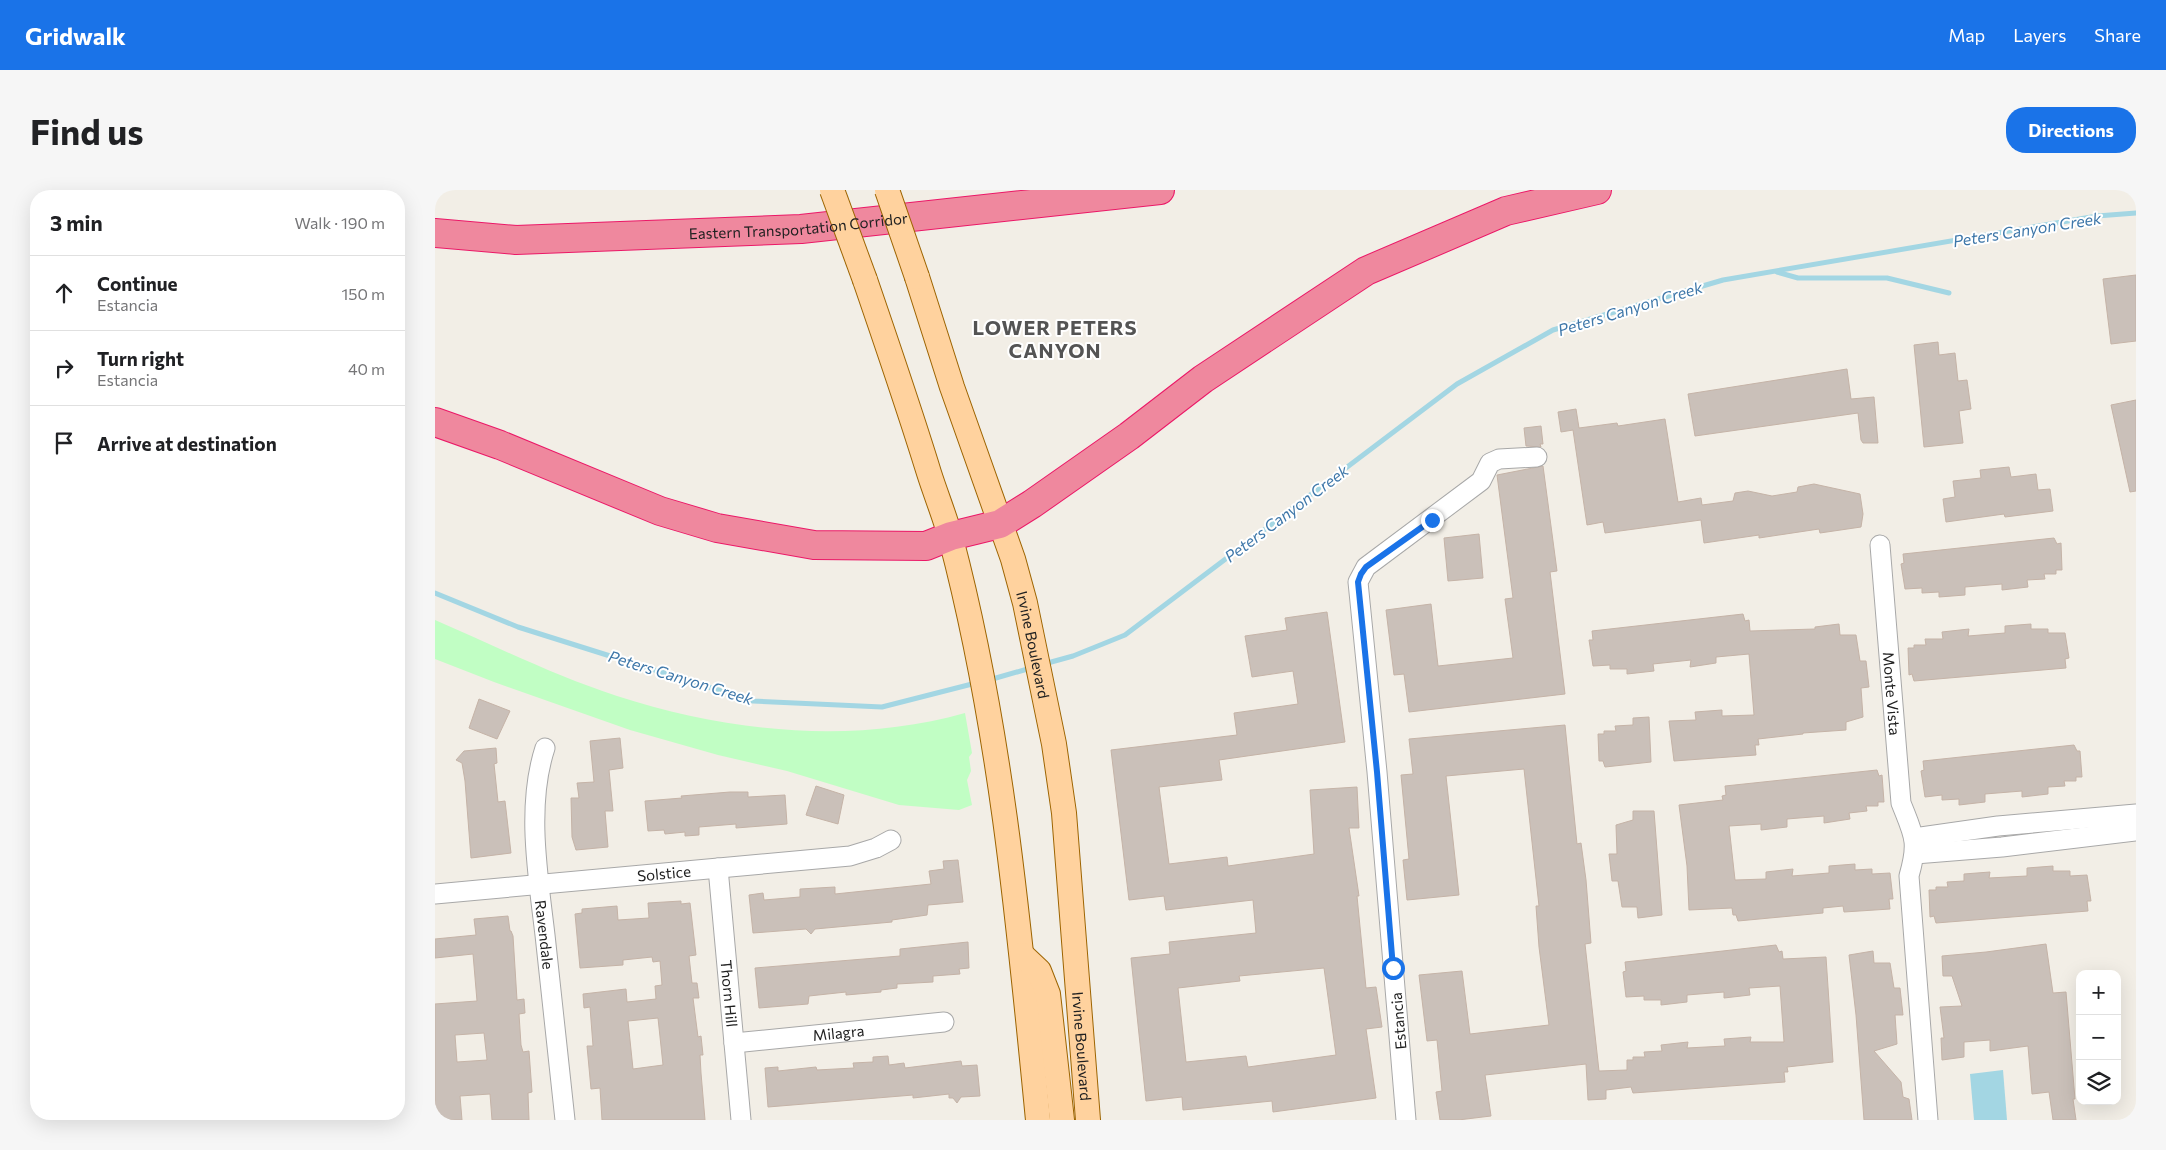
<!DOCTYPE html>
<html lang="en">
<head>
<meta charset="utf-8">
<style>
	body { margin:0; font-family:Commissioner,sans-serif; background:#f6f6f6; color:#202124 }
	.controls { position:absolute; right:15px; bottom:15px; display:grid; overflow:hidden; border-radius:10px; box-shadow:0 5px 20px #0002 }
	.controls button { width:45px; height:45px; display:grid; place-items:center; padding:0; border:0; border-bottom:1px solid #e0e0e0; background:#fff; color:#202124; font:25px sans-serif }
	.stop { position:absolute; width:15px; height:15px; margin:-11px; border:4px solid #1a73e8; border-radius:50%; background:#fff }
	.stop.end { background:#1a73e8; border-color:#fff; box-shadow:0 1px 5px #0008 }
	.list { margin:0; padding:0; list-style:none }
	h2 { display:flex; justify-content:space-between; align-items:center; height:65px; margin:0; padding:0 20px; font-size:21px }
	h2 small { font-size:16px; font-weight:400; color:#757577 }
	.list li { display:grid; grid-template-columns:32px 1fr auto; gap:15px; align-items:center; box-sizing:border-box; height:75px; padding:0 20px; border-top:1px solid #e0e0e0 }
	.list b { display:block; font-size:19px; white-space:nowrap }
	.list p { margin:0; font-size:16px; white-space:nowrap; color:#757577 }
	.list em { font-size:16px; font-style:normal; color:#757577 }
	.icon { flex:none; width:28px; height:28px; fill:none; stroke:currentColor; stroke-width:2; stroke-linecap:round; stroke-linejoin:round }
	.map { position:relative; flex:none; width:1701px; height:930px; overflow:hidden; border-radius:20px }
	header { display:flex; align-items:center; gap:30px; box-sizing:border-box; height:70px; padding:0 25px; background:#1a73e8; color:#fff }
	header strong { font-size:24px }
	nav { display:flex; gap:28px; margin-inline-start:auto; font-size:18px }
	.intro { display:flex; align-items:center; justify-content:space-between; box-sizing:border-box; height:120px; padding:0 30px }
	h1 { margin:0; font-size:35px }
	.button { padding:12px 22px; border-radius:20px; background:#1a73e8; color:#fff; font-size:18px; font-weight:700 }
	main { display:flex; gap:30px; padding:0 30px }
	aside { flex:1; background:#fff; border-radius:20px; box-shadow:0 5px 20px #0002 }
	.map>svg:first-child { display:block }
	.park { fill:#c1fec4 }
	.water { fill:#a3d6e3 }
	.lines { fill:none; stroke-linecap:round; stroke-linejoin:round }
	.stream { stroke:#a3d6e3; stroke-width:5 }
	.building { fill:#cac0b9; stroke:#c5b3a7; fill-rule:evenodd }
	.minor-casing { stroke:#a8a8a8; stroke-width:21 }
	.major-casing { stroke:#9d6400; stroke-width:26 }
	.highway-casing { stroke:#eb1867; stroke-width:30 }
	.minor { stroke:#fff; stroke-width:19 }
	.major { stroke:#ffd29e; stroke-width:24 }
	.highway { stroke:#ef889e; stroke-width:28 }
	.major-bridge-casing { stroke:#9d6400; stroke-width:26; stroke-linecap:butt }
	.major-bridge { stroke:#ffd29e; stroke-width:24 }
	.route { stroke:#1a73e8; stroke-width:6 }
	.labels { text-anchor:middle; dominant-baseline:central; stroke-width:4; stroke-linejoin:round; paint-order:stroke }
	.street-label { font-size:15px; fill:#212121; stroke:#fff }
	.water-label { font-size:16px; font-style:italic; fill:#3e77a9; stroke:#fff }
	.district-label { font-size:20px; font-weight:bold; letter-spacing:1px; fill:#545454; stroke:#fff }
</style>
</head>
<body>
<header>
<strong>Gridwalk</strong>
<nav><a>Map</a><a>Layers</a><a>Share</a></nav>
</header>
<div class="intro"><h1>Find us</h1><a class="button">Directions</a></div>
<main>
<aside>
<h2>3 min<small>Walk · 190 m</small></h2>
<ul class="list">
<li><svg class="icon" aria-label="ahead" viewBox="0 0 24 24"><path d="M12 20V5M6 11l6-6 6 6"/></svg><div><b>Continue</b><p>Estancia</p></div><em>150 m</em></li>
<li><svg class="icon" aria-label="right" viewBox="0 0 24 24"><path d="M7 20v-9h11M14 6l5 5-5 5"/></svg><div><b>Turn right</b><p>Estancia</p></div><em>40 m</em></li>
<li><svg class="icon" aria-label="arrive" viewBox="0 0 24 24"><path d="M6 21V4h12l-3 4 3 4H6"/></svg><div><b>Arrive at destination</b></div></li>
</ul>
</aside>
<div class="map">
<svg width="1701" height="930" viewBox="0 0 1701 930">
	<rect width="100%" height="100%" fill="#f2eee6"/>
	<path class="park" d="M 0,430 C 60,456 120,486 182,506 C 294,542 416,555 530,523 L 537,563 L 534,567 L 536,581 L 532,590 L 537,615 L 524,620 L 464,615 L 352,581 L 283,565 L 195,540 L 59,492 L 0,469 Z"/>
	<path class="water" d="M 1568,880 L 1572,930 L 1539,930 L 1535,884 Z"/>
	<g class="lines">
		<g class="stream">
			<path d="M 1342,82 L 1363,88 L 1452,88 L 1514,103"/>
			<path d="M 0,403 L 83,437 L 318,511 L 447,517 L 541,493"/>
			<path d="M 609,474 L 638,466 L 690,445 L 1022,194 L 1118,140 L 1288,90 L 1662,26 L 1701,23"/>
			<path d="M 554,490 L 596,478"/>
		</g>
	</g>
	<g class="building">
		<path d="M 1701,85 L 1701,151 L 1676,154 L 1668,89 Z"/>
		<path d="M 1503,152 L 1504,165 L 1520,163 L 1523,191 L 1532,190 L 1536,219 L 1524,221 L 1528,253 L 1489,257 L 1479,155 Z"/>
		<path d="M 1412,179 L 1416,209 L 1439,207 L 1443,253 L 1428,253 L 1426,250 L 1423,223 L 1260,246 L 1253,204 Z"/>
		<path d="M 1701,210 L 1701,301 L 1695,302 L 1676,215 Z"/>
		<path d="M 1141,219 L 1144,238 L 1182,233 L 1183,236 L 1230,229 L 1243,312 L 1266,308 L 1267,315 L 1298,311 L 1300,303 L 1313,301 L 1337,306 L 1362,302 L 1363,297 L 1379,294 L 1425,304 L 1428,324 L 1426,337 L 1385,343 L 1384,339 L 1324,348 L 1324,345 L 1269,353 L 1266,330 L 1170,343 L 1168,332 L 1152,335 L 1138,240 L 1126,242 L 1123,222 Z"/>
		<path d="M 1106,236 L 1108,254 L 1105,254 L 1106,257 L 1091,256 L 1089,238 Z"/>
		<path d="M 1108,276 L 1122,381 L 1115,382 L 1130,504 L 974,522 L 969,484 L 959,485 L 951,420 L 996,414 L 1003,476 L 1078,468 L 1070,409 L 1078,408 L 1062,285 Z"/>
		<path d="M 1574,277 L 1576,287 L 1601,284 L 1603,300 L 1615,299 L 1618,321 L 1570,327 L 1569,324 L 1511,332 L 1508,309 L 1520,307 L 1518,291 L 1546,288 L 1545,280 Z"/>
		<path d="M 1044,344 L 1048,388 L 1013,391 L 1009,348 Z"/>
		<path d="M 1619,348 L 1622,354 L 1626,353 L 1627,380 L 1621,380 L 1621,384 L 1609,384 L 1610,389 L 1592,390 L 1593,397 L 1567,400 L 1567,394 L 1530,397 L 1530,405 L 1504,407 L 1504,402 L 1487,403 L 1487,398 L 1470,399 L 1466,374 L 1469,373 L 1468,364 Z"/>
		<path d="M 892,422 L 910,552 L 784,570 L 787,590 L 724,597 L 734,674 L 792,667 L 793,676 L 879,664 L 875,600 L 922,597 L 924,638 L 914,638 L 924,706 L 922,706 L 931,798 L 941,797 L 947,837 L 931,839 L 941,908 L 838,922 L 837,911 L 748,920 L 747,907 L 711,911 L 696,768 L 735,764 L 734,752 L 821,743 L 818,710 L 731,720 L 729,706 L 694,710 L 676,560 L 802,545 L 799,523 L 863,514 L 858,481 L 817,487 L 810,446 L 852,440 L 850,428 ZM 889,778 L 901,865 L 813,877 L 811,866 L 751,872 L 743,798 L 805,791 L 804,786 Z"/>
		<path d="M 1308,424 L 1310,431 L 1314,430 L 1315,441 L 1380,439 L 1380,437 L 1404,434 L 1405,445 L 1421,445 L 1425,471 L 1431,471 L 1434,497 L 1426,498 L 1428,527 L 1411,532 L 1411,540 L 1368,543 L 1368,544 L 1323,549 L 1324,555 L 1320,555 L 1321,565 L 1239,571 L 1234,531 L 1261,530 L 1260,522 L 1287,520 L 1287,526 L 1319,525 L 1314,464 L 1281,467 L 1281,473 L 1255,477 L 1256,470 L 1218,474 L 1219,481 L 1192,484 L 1192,479 L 1175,479 L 1175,475 L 1158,476 L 1154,450 L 1158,450 L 1157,441 Z"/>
		<path d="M 1596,434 L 1596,439 L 1613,439 L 1613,443 L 1630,443 L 1634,468 L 1630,469 L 1631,478 L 1479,491 L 1477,484 L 1474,485 L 1473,458 L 1479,458 L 1479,455 L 1491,455 L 1490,449 L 1508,449 L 1507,442 L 1534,439 L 1533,446 L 1570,443 L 1570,436 Z"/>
		<path d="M 44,509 L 75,521 L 62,549 L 34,538 Z"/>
		<path d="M 1214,527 L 1216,572 L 1170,577 L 1168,571 L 1164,571 L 1163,544 L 1169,544 L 1169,541 L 1181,541 L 1180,536 L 1198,535 L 1198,528 Z"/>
		<path d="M 1130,535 L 1142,654 L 1146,653 L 1151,690 L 1156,753 L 1150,754 L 1164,881 L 1192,880 L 1192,870 L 1198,870 L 1198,867 L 1210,867 L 1209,862 L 1227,861 L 1226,855 L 1253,852 L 1252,858 L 1290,856 L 1289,849 L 1316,847 L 1315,852 L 1349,852 L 1345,796 L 1314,798 L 1315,805 L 1289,808 L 1289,802 L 1252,805 L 1252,812 L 1226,815 L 1226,810 L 1209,810 L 1209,806 L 1191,807 L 1188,782 L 1191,781 L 1190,772 L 1341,755 L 1344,762 L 1347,761 L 1348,769 L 1391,767 L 1398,872 L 1352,877 L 1353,882 L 1349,882 L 1350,892 L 1198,903 L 1196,897 L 1171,900 L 1171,909 L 1153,910 L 1151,874 L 1050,885 L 1056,926 L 1023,930 L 1005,930 L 1001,902 L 1007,901 L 1002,850 L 992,851 L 984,785 L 1027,781 L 1035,844 L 1114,835 L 1104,757 L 1101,716 L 1104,716 L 1089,579 L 1011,586 L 1024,705 L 972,710 L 968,670 L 974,669 L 966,585 L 978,584 L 974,549 Z"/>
		<path d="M 185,548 L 188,578 L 174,580 L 178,621 L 170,621 L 173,657 L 141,660 L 137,647 L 136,608 L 144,608 L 142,593 L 159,592 L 155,551 Z"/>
		<path d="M 1639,555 L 1642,561 L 1645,561 L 1647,587 L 1641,587 L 1641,591 L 1629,591 L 1630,596 L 1613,597 L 1613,604 L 1587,607 L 1587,601 L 1550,604 L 1550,612 L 1524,615 L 1524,609 L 1507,610 L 1507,605 L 1490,607 L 1486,581 L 1489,580 L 1488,571 Z"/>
		<path d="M 61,558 L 62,573 L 59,574 L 63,612 L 70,611 L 76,663 L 36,668 L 30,591 L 27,573 L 21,570 L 29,561 Z"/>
		<path d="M 1442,580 L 1444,586 L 1447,585 L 1449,612 L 1443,612 L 1443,616 L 1431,616 L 1432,621 L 1414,623 L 1415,629 L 1389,633 L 1389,626 L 1352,629 L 1352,637 L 1326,640 L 1326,634 L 1294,636 L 1300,690 L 1331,689 L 1331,682 L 1358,679 L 1357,686 L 1394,683 L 1394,676 L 1420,674 L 1420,680 L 1437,679 L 1437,684 L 1455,683 L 1458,709 L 1454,709 L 1455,719 L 1409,722 L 1408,716 L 1388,718 L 1388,723 L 1303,731 L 1301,725 L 1298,725 L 1297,718 L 1254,720 L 1252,676 L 1244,615 L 1288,610 L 1287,606 L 1291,605 L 1290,596 Z"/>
		<path d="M 381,596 L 409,605 L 403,634 L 371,625 Z"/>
		<path d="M 295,602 L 313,602 L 313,607 L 350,605 L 352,634 L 301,638 L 301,634 L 264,637 L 264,645 L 250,646 L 250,642 L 230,644 L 229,640 L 213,641 L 210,611 L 247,608 L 246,606 Z"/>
		<path d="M 1198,621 L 1219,621 L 1227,725 L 1203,728 L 1202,717 L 1187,717 L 1183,691 L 1177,691 L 1174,664 L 1182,664 L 1181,635 L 1198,630 Z"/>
		<path d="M 523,670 L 528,712 L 493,715 L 492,725 L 457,730 L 457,732 L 380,739 L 376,744 L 371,739 L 318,743 L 314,705 L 328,703 L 329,710 L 365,707 L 365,699 L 400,697 L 400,704 L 496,694 L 494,681 L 509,679 L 508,671 Z"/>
		<path d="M 1618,676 L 1618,681 L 1635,681 L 1635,686 L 1652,685 L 1656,711 L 1652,711 L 1653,721 L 1501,733 L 1499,726 L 1495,727 L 1494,700 L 1501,700 L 1501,697 L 1513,697 L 1512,692 L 1529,691 L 1529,684 L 1555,682 L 1554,688 L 1592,686 L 1592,678 Z"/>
		<path d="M 246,711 L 246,714 L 255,713 L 261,765 L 254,766 L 257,793 L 262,793 L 264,808 L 258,808 L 263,847 L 266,846 L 268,865 L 265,865 L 266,883 L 270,930 L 167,930 L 165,898 L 156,899 L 152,856 L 158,856 L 155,817 L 149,818 L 148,804 L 191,799 L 192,812 L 221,809 L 220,796 L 227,795 L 225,771 L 218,772 L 217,767 L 188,770 L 188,775 L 145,778 L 140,724 L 147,723 L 147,719 L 182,716 L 183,730 L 214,728 L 213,713 ZM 223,828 L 228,875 L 198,879 L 193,831 Z"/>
		<path d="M 73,726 L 75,741 L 76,741 L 78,746 L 82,810 L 89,809 L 90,823 L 84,824 L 86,855 L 88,862 L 94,861 L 97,902 L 93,903 L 94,930 L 57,930 L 55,904 L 25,906 L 27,930 L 0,930 L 0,814 L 42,811 L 38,764 L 0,768 L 0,749 L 41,745 L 39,729 ZM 49,843 L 52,870 L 22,872 L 20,845 Z"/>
		<path d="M 533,752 L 534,778 L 524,779 L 525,784 L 498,786 L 498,792 L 462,794 L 462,798 L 446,800 L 446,802 L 411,805 L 411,802 L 374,806 L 373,814 L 324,818 L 320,778 L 465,766 L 465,759 Z"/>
		<path d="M 1611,754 L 1618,803 L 1631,802 L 1640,909 L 1638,909 L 1641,930 L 1618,930 L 1614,902 L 1597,904 L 1593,856 L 1555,861 L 1555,850 L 1529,852 L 1529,867 L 1507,870 L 1506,848 L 1509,848 L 1505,817 L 1527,816 L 1517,786 L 1508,786 L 1507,766 L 1551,762 Z"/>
		<path d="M 1438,761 L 1439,773 L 1455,773 L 1459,798 L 1465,798 L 1468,825 L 1460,825 L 1462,854 L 1439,861 L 1466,892 L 1468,907 L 1474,909 L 1477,930 L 1429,930 L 1421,825 L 1414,765 Z"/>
		<path d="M 453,866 L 454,875 L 469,873 L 470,878 L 526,871 L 527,876 L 542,875 L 545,906 L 526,907 L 522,913 L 518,908 L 514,908 L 514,904 L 478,908 L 478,905 L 333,917 L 330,878 L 343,877 L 343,881 L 381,877 L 382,880 L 419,878 L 418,873 L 438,872 L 438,867 Z"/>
	</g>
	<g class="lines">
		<defs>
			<g id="minor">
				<path id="s1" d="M 1445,355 L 1466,613 C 1479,646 1484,651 1474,686 L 1493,930"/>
				<path id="s2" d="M 110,558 C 91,616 103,685 110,745 C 117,807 123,868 130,930"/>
				<path d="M 1479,648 L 1563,636 L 1701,624"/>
				<path d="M 1480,664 L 1567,657 L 1701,641"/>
				<path id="s3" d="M 283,678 L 306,930"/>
				<path id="s4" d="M 0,704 L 415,666 L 441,658 L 456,650"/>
				<path id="s5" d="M 299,853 L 509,832"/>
				<path d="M 971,930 L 942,582 L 923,392 L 931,377 L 1046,291 L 1055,273 L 1064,269 L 1102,267"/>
			</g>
			<g id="major">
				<path id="s6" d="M 482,87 L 517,197 L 578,369 L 590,413 L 619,554 L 629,623 L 653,930"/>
				<path d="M 430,90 C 452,154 474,218 494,283 C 501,305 510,327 516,349 C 566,539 584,735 603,930"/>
				<path d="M 587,765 L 604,781 L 613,804 L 627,930"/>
			</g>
			<g id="highway">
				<path id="s7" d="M 0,43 L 81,50 L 366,39 L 725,0"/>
				<path d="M 0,232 L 65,255 L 225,321 L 282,338 L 379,355 L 491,356 L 516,346 L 565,334 L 597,314 L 694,246 L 768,189 L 931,81 L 1071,21 L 1162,0"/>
			</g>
		</defs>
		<use href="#minor" class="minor-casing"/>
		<use href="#major" class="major-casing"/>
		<use href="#highway" class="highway-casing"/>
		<use href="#minor" class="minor"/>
		<use href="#major" class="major"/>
		<use href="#highway" class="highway"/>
		<defs>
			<g id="major-bridge">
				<path d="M 397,0 L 430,90"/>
				<path d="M 452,0 L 482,87"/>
			</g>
		</defs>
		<use href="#major-bridge" class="major-bridge-casing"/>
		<use href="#major-bridge" class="major-bridge"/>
	</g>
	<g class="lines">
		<path class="route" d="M 958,778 L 942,582 L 923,392 L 926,384 L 931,377 L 997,330"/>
	</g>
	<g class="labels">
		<g class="street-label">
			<text stroke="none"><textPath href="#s7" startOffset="364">Eastern Transportation Corridor</textPath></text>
			<text stroke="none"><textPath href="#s6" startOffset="386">Irvine Boulevard</textPath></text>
			<text stroke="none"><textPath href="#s1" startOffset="149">Monte Vista</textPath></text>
			<text stroke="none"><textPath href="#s4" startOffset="230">Solstice</textPath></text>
			<text stroke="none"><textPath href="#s2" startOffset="188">Ravendale</textPath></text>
			<text stroke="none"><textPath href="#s3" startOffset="126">Thorn Hill</textPath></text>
			<text transform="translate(963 831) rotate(-95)">Estancia</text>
			<text stroke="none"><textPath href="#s5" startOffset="105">Milagra</textPath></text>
			<text stroke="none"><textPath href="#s6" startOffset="791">Irvine Boulevard</textPath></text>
		</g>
		<g class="water-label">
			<text transform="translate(1592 39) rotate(-9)">Peters Canyon Creek</text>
			<text transform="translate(1195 118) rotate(-17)">Peters Canyon Creek</text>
			<text transform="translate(851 323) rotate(-37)">Peters Canyon Creek</text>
			<text transform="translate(246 487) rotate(17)">Peters Canyon Creek</text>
		</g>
		<g class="district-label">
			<text x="620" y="137">LOWER PETERS<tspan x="620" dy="23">CANYON</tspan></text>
		</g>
	</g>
</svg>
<div class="controls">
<button>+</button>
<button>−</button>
<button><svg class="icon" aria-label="layers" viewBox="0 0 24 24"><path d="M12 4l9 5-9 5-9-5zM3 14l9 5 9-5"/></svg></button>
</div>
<div class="stop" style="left:958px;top:778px"></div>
<div class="stop end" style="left:997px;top:330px"></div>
</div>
</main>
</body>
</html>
